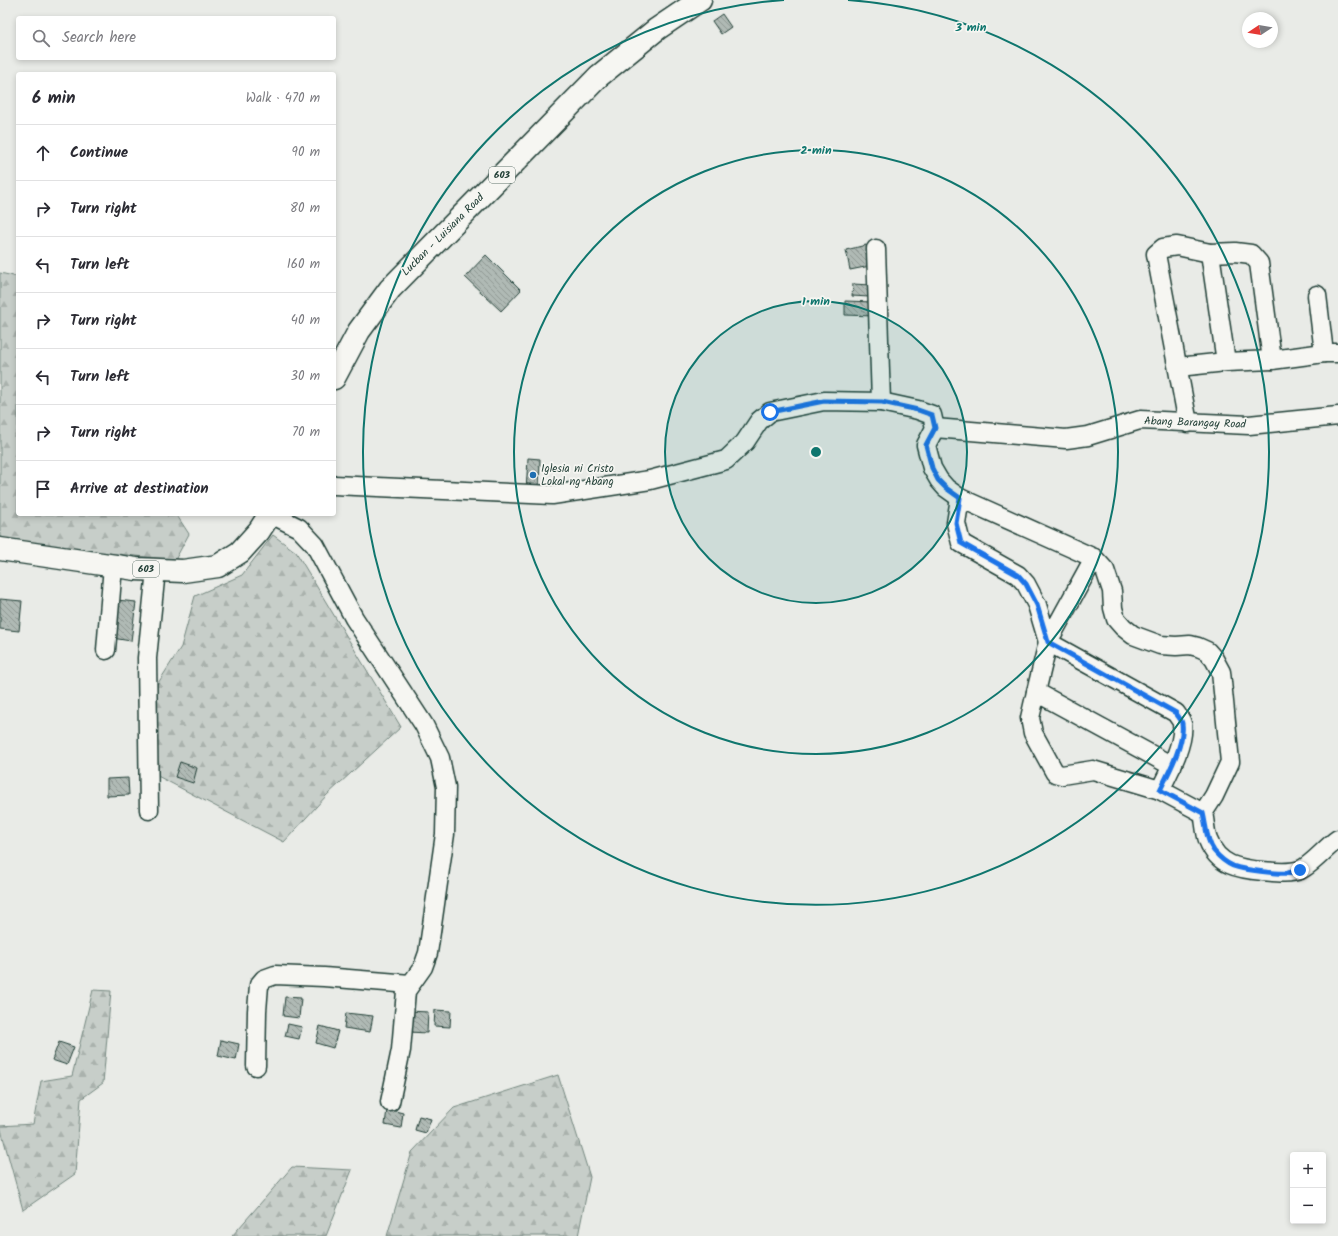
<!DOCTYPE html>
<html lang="en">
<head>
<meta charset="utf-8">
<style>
	body { margin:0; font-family:Kalam,sans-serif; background:#f7f7f7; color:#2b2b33 }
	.controls { position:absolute; right:12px; bottom:12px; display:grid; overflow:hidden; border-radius:4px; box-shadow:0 2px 6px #0003 }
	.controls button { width:36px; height:36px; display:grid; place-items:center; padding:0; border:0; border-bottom:1px solid #e1e1e2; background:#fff; color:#2b2b33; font:20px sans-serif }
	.compass { position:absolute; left:1242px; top:12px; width:36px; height:36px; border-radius:50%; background:#fff; box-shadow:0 2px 6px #0003; rotate:258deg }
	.stop { position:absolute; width:12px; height:12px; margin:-9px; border:3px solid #1a73e8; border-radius:50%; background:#fff }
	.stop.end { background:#1a73e8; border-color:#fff; box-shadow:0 1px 4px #0008 }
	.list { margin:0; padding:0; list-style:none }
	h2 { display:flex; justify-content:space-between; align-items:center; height:52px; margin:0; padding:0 16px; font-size:17px }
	h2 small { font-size:13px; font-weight:400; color:#7c7c81 }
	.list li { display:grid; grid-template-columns:26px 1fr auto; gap:12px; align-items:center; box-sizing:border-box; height:56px; padding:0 16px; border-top:1px solid #e1e1e2 }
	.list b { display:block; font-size:15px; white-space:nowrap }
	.list em { font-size:13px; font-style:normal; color:#7c7c81 }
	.icon { flex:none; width:22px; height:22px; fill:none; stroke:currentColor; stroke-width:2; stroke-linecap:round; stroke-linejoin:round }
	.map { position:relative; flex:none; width:1338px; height:1236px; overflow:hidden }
	.search { position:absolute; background:#fff; box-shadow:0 2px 6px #0003; left:16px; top:16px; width:320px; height:44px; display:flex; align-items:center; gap:10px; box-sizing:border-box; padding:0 14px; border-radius:4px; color:#7c7c81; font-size:15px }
	.panel { position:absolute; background:#fff; box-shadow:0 2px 6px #0003; left:16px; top:72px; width:320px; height:444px; border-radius:4px }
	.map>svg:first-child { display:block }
	.forest { fill:url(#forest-firs); stroke:#73867e }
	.building { fill:url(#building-back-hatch); stroke:#1f3d34 }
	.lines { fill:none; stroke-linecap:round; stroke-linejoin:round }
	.minor-casing { stroke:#1f3d34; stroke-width:21 }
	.major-casing { stroke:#1f3d34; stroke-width:25 }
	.minor { stroke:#f6f6f2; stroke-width:18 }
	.major { stroke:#f6f6f2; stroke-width:22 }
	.route { stroke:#1a73e8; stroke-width:5 }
	.ring { fill:none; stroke:#0f766e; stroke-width:2 }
	.poi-dot { fill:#1f6fb2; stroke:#f6f6f2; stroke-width:1.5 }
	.labels { text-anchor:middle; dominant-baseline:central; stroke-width:3.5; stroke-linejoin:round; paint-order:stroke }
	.shield { fill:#f6f6f2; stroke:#60746d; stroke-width:1 }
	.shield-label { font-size:10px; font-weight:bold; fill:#1f3d34 }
	.street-label { font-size:11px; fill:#1f3d34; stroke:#f6f6f2 }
	.poi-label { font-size:11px; fill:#1f3d34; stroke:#f6f6f2; text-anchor:start }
	.centre { fill:#0f766e; stroke:#f6f6f2; stroke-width:2 }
	.ring-label { font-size:12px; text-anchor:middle; font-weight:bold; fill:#0f766e; stroke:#f6f6f2; stroke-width:3.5; stroke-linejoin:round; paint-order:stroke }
</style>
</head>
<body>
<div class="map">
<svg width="1338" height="1236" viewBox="0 0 1338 1236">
	<defs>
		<pattern id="forest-firs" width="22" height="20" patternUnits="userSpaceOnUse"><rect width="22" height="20" fill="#c7cec9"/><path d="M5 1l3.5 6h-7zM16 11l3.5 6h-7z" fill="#aab2ad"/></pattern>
		<pattern id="building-back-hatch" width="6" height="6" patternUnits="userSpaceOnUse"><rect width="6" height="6" fill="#b0bab5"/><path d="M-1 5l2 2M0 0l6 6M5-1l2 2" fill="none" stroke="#8f9894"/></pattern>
	</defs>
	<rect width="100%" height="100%" fill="#e9ebe7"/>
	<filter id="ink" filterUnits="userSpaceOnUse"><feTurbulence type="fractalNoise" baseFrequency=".025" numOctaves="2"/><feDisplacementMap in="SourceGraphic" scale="8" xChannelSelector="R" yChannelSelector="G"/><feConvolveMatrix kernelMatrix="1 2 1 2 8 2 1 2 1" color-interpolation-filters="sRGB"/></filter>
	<g filter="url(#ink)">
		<g class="forest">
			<path d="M 0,273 L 18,277 L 18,514 L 176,514 L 189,534 L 175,560 L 0,542 Z"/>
			<path d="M 273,535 L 296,552 L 401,727 L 327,795 L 284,842 L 148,771 L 153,691 L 181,647 L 195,596 L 242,575 Z"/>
			<path d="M 93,990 L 111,991 L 103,1083 L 81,1099 L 75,1174 L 23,1210 L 0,1126 L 33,1124 L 41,1081 L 72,1076 Z"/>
			<path d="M 558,1075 L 590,1177 L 578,1236 L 387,1236 L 412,1152 L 454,1108 Z"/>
			<path d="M 292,1167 L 352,1170 L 326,1236 L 232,1236 Z"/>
		</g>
		<g class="building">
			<path d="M 722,14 L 731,27 L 721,34 L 712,21 Z"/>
			<path d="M 866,245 L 870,266 L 850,270 L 846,250 Z"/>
			<path d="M 486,255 L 521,290 L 501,311 L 465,277 Z"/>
			<path d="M 853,284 L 870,285 L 869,297 L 852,296 Z"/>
			<path d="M 845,301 L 873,302 L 873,316 L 845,315 Z"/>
			<path d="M 528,458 L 540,459 L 539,491 L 526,491 Z"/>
			<path d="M 0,599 L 22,601 L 19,631 L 0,629 Z"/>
			<path d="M 117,600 L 136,602 L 131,641 L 112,638 Z"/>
			<path d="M 180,762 L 197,768 L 193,783 L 175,777 Z"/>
			<path d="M 128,778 L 129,795 L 107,796 L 107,779 Z"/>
			<path d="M 285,997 L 301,998 L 299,1018 L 283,1016 Z"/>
			<path d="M 435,1010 L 451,1011 L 450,1027 L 434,1026 Z"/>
			<path d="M 410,1011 L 428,1012 L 427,1033 L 409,1032 Z"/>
			<path d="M 346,1013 L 373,1016 L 370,1032 L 344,1028 Z"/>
			<path d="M 288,1024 L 302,1027 L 299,1039 L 285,1036 Z"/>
			<path d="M 320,1026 L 338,1031 L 333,1048 L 316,1043 Z"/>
			<path d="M 221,1040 L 239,1044 L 236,1060 L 218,1056 Z"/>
			<path d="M 59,1042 L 74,1047 L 67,1065 L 52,1060 Z"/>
			<path d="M 387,1109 L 403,1113 L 401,1128 L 385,1125 Z"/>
			<path d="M 419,1116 L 431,1119 L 426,1133 L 415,1130 Z"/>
		</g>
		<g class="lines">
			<defs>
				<g id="minor">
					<path d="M 876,249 L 881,402"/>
					<path d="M 1210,253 L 1226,362"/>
					<path d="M 1317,295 L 1324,353"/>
					<path d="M 1178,367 L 1226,362 L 1272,360 L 1324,353 L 1338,353"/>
					<path d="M 1188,423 L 1156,254 L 1163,248 L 1177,246 L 1210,253 L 1235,252 L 1251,254 L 1259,263 L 1272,360"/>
					<path d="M 935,428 L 1066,439 L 1088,436 L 1140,420 L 1249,425 L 1338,416"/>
					<path d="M 334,485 L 552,495 L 650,480 L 726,460 L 745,442 L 759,421 L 770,412 L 824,401 L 881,402 L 918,410 L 932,415 L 935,428 L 926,445 L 932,468 L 939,480 L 946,488 L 960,498 L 1094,558 L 1105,570 L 1112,591 L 1113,608 L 1116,619 L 1123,627 L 1133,635 L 1160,645 L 1176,646 L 1190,645 L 1198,647 L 1207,651 L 1214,659 L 1221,672 L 1230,762 L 1214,796 L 1203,813 C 1205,821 1205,832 1208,840 C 1218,866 1239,869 1263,871 C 1275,872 1288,874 1300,870 C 1312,865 1326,847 1338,839"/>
					<path d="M 960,498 L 956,523 L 961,543 L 1018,575 L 1026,584 L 1037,605 L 1048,642 L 1176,713 C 1178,717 1182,720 1182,724 C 1185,743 1168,774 1160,790"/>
					<path d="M 271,514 L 299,528 L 315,545 L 354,618 L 424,725 L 440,758 L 446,787 L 445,834 L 428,953 L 423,967 L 406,991 L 401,1050 L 390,1102"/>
					<path d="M 1094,558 L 1048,642 L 1036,692 L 1172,766"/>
					<path d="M 106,650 L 113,566"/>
					<path d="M 1036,692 L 1030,718 L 1033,733 L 1055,773 L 1062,775 L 1093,770 L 1160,790 L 1203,813"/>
					<path d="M 149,810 L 147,658 L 156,570"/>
					<path d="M 256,1066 L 257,1011 L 259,985 L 264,979 L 275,975 L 324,977 L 410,984"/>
				</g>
				<g id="major">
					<path d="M 334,378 L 359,331 L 390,289 L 599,76 L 657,29 L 700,0"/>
					<path d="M 0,549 L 136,569 L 183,571 L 218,566 L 240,552 L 259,531 L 270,514"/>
				</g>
			</defs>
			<use href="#minor" class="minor-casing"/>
			<use href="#major" class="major-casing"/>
			<use href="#minor" class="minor"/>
			<use href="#major" class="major"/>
		</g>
	</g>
	<g class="lines" filter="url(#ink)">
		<path class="route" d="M 770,412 L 824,401 L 882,402 L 918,410 L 932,415 L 935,428 L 926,445 L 932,468 L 938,480 L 946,488 L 960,498 L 956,523 L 961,543 L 1018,575 L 1026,584 L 1037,605 L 1048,642 L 1176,713 C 1178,717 1182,720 1182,724 C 1185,743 1168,774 1160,790 L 1203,813 C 1206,825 1206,840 1214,851 C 1219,857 1226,863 1233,866 C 1244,870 1277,874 1288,873 C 1292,872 1296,871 1300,870"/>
	</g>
	<circle cx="816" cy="452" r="151" fill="#0f766e" fill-opacity=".12"/>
	<g class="ring">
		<circle cx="816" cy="452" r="151"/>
		<circle cx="816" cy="452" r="302"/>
		<path d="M848 0A453 453 0 1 1 784 0"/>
	</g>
	<circle class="poi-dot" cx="533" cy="475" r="4"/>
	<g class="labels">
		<g class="shield">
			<rect x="489" y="167" width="26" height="16" rx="3"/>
			<rect x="133" y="561" width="26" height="16" rx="3"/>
		</g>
		<g class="shield-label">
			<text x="502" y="175">603</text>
			<text x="146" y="569">603</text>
		</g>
		<g class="street-label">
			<text transform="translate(443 235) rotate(-45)">Lucban - Luisiana Road</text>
			<text transform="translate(1195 423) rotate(2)">Abang Barangay Road</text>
		</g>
		<g class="poi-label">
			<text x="541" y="469">Iglesia ni Cristo<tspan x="541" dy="13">Lokal ng Abang</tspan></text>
		</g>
	</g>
	<circle cx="816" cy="452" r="6" class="centre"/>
	<g class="ring-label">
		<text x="971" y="31">3 min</text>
		<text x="816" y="154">2 min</text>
		<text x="816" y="305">1 min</text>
	</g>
</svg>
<div class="controls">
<button>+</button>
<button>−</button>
</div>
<svg class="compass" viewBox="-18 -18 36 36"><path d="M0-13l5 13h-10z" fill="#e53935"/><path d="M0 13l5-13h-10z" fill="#7c7c81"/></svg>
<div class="stop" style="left:770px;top:412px"></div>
<div class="stop end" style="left:1300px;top:870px"></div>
<div class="search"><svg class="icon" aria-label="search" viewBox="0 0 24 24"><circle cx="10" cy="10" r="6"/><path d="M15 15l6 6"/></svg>Search here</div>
<section class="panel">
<h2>6 min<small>Walk · 470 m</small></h2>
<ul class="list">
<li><svg class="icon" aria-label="ahead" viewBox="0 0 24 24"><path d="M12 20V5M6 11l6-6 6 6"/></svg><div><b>Continue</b></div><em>90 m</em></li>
<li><svg class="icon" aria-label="right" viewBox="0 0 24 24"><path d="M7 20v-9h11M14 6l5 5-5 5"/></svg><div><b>Turn right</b></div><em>80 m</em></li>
<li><svg class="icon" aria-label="left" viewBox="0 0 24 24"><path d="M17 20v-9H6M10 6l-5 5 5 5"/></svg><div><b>Turn left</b></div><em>160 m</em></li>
<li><svg class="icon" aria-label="right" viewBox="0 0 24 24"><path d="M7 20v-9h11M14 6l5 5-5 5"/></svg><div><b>Turn right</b></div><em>40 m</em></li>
<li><svg class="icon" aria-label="left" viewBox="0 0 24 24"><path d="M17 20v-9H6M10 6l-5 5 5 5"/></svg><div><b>Turn left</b></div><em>30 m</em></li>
<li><svg class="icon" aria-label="right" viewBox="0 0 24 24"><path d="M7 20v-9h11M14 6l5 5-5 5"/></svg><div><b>Turn right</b></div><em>70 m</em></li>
<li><svg class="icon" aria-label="arrive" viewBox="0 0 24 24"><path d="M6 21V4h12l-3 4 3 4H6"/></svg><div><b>Arrive at destination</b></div></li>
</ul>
</section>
</div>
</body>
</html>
